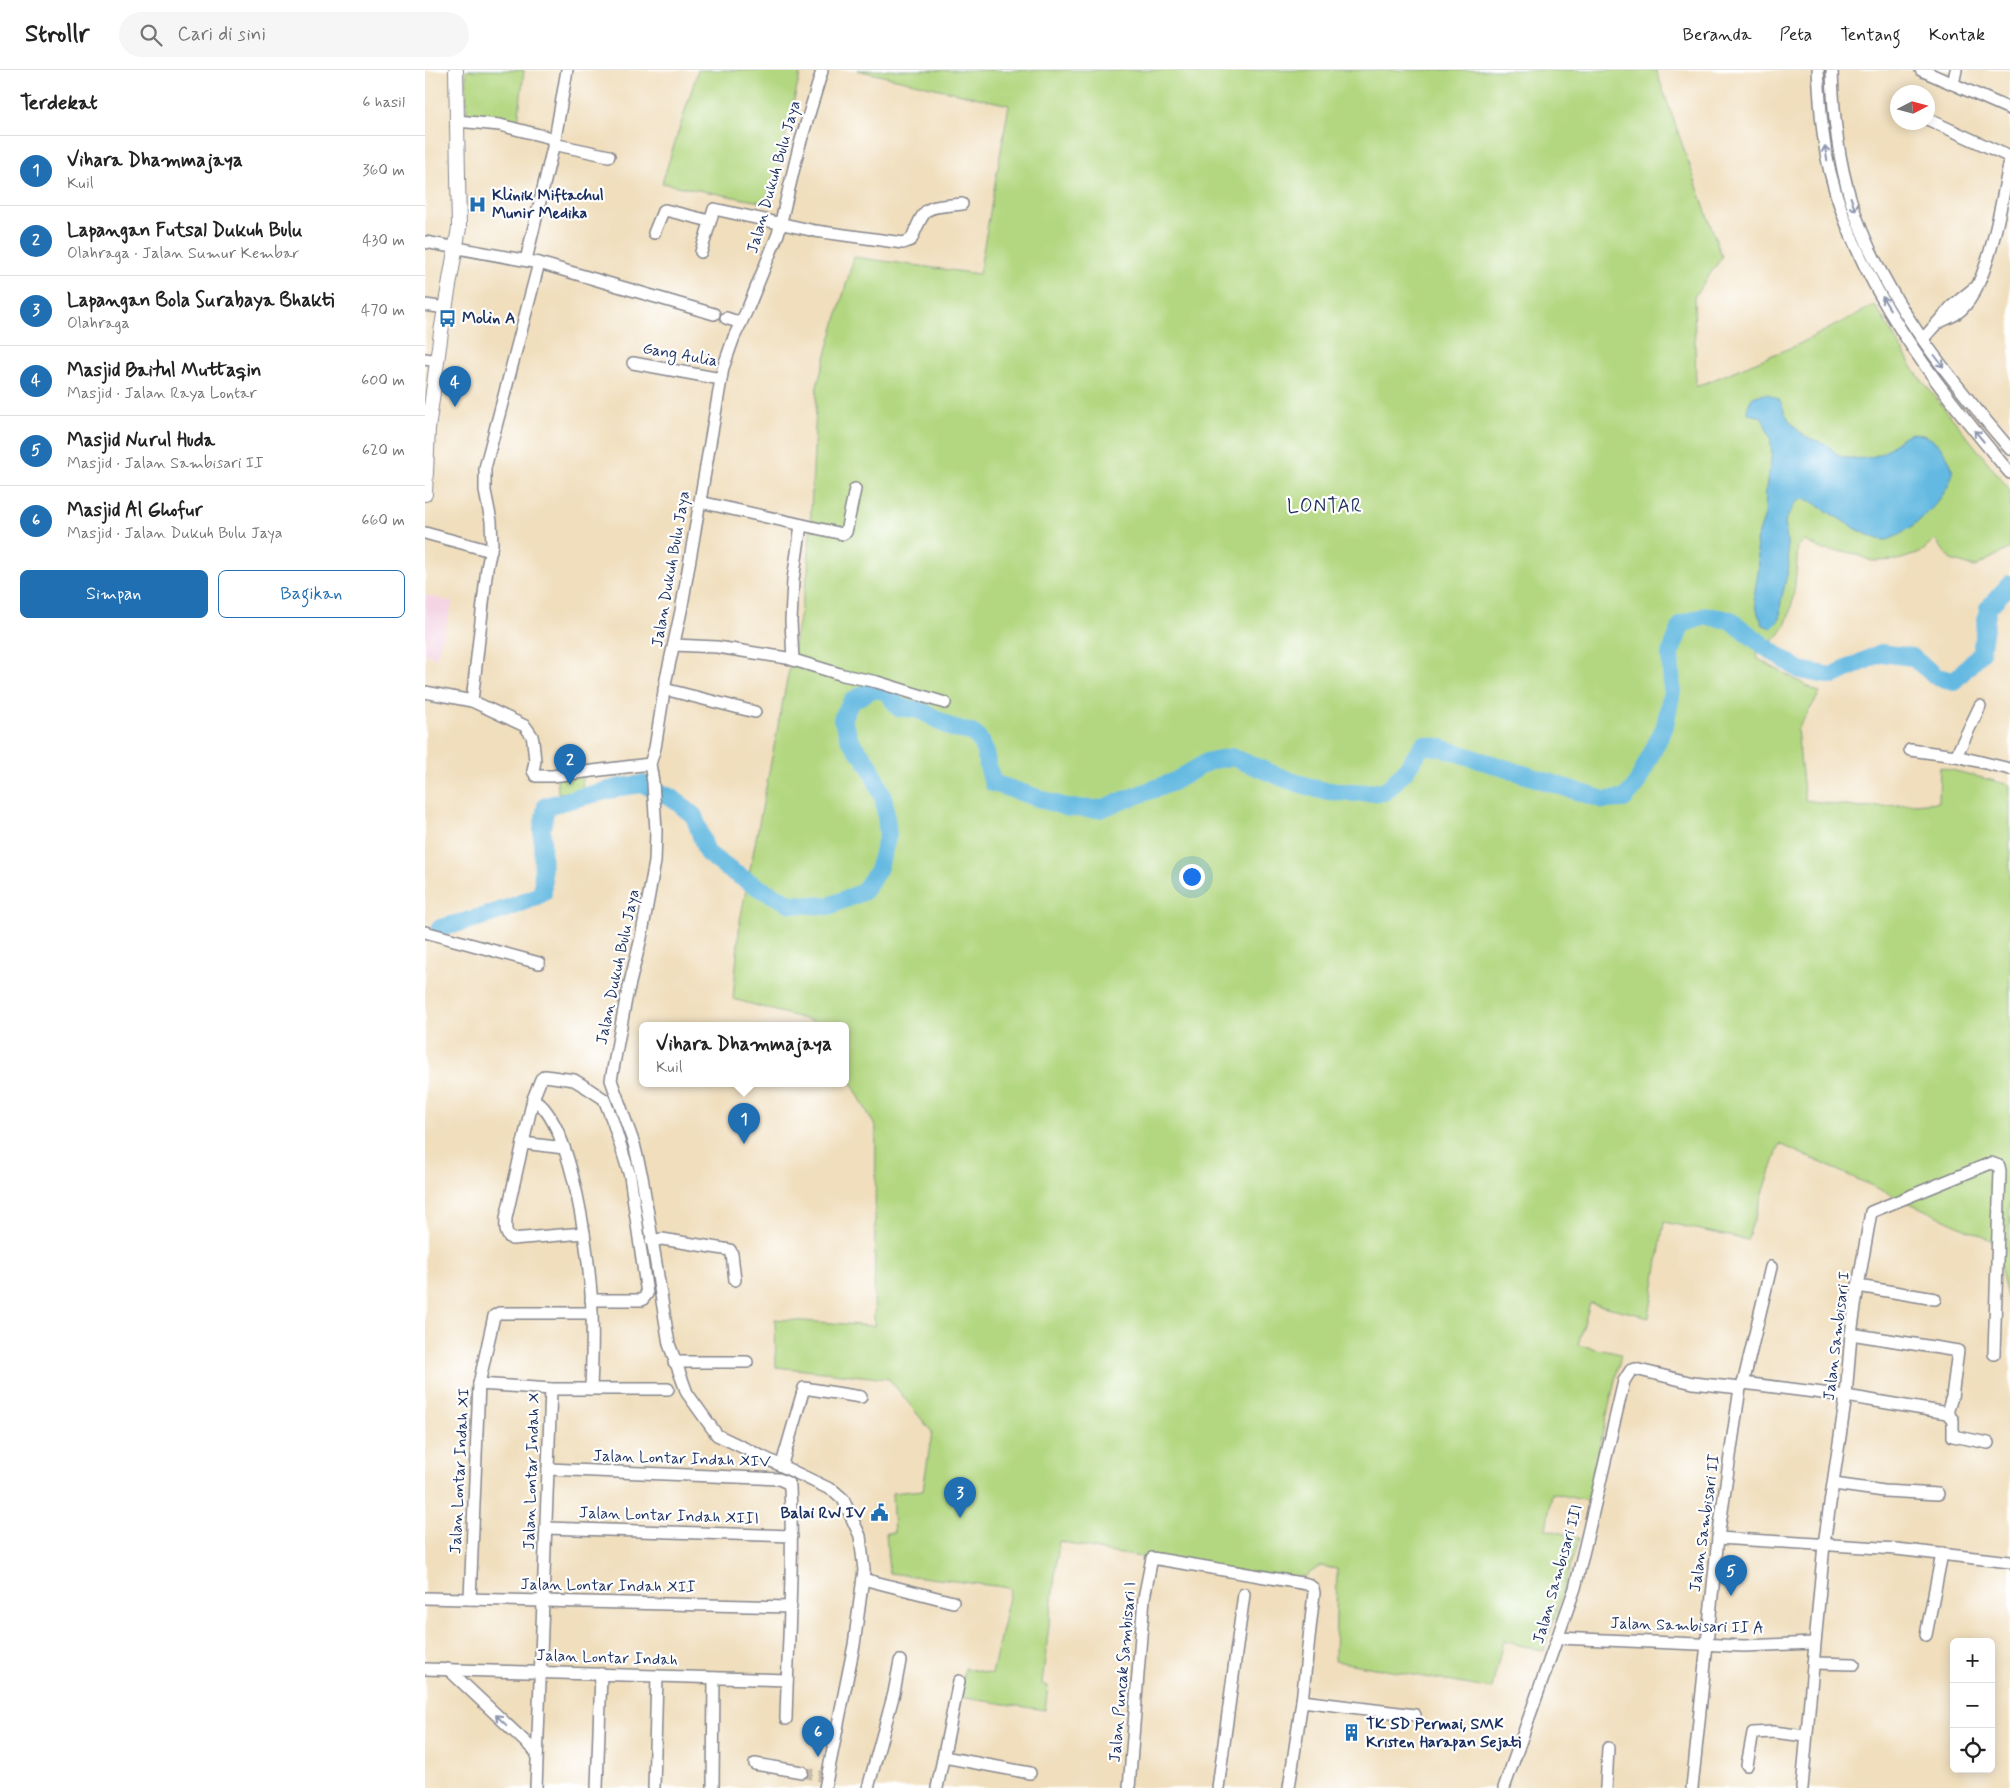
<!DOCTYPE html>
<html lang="id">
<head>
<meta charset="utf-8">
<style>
	body { margin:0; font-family:Mynerve,sans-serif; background:#f6f6f6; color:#222 }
	.controls { position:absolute; right:15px; bottom:15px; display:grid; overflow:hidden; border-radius:8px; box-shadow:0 2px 12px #0003 }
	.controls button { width:45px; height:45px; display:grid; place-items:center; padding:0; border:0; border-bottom:1px solid #e0e0e0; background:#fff; color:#222; font:25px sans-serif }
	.compass { position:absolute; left:1465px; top:15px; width:45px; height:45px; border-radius:50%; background:#fff; box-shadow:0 2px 12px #0003; rotate:84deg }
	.you { position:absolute; left:766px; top:806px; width:18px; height:18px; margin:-12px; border:4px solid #fff; border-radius:50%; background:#1a73e8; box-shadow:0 0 0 8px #1a73e833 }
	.badge { display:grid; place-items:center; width:32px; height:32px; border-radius:50%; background:#1f6fb2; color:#fff; font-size:16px; font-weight:700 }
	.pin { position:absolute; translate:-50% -41px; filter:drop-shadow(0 1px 2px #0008) }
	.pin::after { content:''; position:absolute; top:26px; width:18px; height:15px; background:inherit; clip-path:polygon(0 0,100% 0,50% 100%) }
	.popup { position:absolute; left:214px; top:952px; width:210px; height:65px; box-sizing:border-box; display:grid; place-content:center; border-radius:8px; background:#fff; filter:drop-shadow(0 1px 4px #0005); font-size:16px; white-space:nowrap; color:#767676 }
	.popup b { font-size:19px; color:#222 }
	.popup::after { content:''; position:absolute; left:50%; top:100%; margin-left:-10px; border:10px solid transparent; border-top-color:#fff }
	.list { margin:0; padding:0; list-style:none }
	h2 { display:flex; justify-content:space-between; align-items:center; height:65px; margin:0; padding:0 20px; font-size:21px }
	h2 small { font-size:16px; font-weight:400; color:#767676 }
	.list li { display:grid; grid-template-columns:32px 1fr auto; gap:15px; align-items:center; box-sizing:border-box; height:70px; padding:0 20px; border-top:1px solid #e0e0e0 }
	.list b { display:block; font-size:19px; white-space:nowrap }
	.list p { margin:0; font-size:16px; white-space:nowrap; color:#767676 }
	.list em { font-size:16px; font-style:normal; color:#767676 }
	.actions { display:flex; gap:10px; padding:15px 20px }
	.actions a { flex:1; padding:11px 0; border:1px solid #1f6fb2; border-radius:8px; text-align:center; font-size:18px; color:#1f6fb2 }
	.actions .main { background:#1f6fb2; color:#fff }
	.icon { flex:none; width:28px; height:28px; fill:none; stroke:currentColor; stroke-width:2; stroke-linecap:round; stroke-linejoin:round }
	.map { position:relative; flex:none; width:1585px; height:1718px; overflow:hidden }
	header { display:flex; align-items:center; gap:30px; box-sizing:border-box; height:70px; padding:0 25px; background:#fff; border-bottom:1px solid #e0e0e0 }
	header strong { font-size:24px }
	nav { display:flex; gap:28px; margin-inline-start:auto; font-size:18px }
	.search { width:350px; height:45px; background:#f6f6f6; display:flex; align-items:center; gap:12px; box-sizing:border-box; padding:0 18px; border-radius:28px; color:#767676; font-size:19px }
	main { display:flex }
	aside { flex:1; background:#fff }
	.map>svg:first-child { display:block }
	.built { fill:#f3cfe0 }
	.green { fill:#b3d780; stroke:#67836f }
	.water { fill:#64b9e1; stroke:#4074a0 }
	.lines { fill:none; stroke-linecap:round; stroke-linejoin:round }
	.river { stroke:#64b9e1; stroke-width:18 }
	.minor-tunnel { stroke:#c5bba9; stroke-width:11; stroke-dasharray:11 5.5; stroke-linecap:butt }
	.minor-casing { stroke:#86868d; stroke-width:14 }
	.tertiary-casing { stroke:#86868d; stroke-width:16 }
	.minor { stroke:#fff; stroke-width:11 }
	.tertiary { stroke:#fff; stroke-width:14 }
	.oneway { stroke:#8d97ae }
	.labels { text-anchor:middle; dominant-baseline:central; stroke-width:4.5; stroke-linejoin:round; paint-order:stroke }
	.street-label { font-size:16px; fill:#1b2f5e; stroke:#fff }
	.poi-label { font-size:16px; font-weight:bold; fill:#1b2f5e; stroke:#fff; text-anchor:start }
	.quarter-label { font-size:19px; letter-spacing:1px; fill:#1b2f5e; stroke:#fff }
</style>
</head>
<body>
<header>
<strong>Strollr</strong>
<div class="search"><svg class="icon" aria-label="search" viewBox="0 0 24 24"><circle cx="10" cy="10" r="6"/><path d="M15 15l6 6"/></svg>Cari di sini</div>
<nav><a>Beranda</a><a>Peta</a><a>Tentang</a><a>Kontak</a></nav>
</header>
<main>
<aside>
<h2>Terdekat<small>6 hasil</small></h2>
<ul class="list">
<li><span class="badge">1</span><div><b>Vihara Dhammajaya</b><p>Kuil</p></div><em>360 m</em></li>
<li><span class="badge">2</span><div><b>Lapangan Futsal Dukuh Bulu</b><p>Olahraga · Jalan Sumur Kembar</p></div><em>430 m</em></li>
<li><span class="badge">3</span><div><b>Lapangan Bola Surabaya Bhakti</b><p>Olahraga</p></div><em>470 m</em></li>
<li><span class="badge">4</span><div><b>Masjid Baitul Muttaqin</b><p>Masjid · Jalan Raya Lontar</p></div><em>600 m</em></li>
<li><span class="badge">5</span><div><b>Masjid Nurul Huda</b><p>Masjid · Jalan Sambisari II</p></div><em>620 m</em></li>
<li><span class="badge">6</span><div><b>Masjid Al Ghofur</b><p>Masjid · Jalan Dukuh Bulu Jaya</p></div><em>660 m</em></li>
</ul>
<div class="actions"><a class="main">Simpan</a><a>Bagikan</a></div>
</aside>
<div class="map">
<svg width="1585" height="1718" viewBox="0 0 1585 1718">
	<rect width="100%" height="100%" fill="#fff"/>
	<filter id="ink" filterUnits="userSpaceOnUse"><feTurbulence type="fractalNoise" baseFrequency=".02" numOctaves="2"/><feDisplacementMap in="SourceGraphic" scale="10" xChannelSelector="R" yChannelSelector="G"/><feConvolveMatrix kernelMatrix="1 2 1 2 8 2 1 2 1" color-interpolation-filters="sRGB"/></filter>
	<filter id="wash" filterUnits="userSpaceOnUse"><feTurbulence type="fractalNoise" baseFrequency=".0096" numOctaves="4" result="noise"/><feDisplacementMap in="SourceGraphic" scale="20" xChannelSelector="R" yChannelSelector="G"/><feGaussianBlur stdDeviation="1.12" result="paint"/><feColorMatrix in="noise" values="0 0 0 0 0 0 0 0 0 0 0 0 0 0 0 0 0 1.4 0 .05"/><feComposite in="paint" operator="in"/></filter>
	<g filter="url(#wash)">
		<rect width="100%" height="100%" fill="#f0debc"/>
		<path class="built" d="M 0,525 L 28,532 L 11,588 L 0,584 Z"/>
		<g class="green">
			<path d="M 41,0 L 99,0 L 93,52 L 42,49 Z"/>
			<path d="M 273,0 L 376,0 L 345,134 L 237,113 Z"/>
			<path d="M 432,0 L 1231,0 L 1297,187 L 1269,227 L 1271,317 L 1374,274 L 1450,235 L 1491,303 L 1585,420 L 1585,478 L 1550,497 L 1526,490 L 1510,470 L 1495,483 L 1473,490 L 1447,491 L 1427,483 L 1399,480 L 1380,471 L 1373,476 C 1371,500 1370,543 1356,562 C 1350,571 1340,576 1332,581 L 1333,589 L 1395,623 L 1372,660 L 1380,730 L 1436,738 L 1514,732 L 1515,697 L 1585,715 L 1585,1241 L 1570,1172 L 1355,1074 L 1322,1170 L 1239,1152 L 1224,1247 L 1165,1233 L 1153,1275 L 1196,1284 L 1162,1431 L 1127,1423 L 1121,1459 L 1154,1468 L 1119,1581 L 1078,1571 L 1067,1619 L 910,1591 L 912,1499 L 895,1496 L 879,1507 L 813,1501 L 682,1482 L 634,1471 L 617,1614 L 623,1616 L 620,1640 L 533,1627 L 540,1598 L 567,1604 L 586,1518 L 464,1503 L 461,1463 L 469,1463 L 467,1423 L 498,1420 L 507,1362 L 464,1309 L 351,1297 L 350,1249 L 449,1256 L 451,1058 L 420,1001 L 420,955 L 396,955 L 394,953 L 308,929 L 315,851 L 383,502 L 392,316 L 429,187 L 554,204 L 584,35 Z"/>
			<path d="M 157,706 L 158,721 L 133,723 L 132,708 Z"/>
		</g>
		<path class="water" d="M 1342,324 C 1362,331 1354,335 1363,348 C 1367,355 1375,363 1382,367 C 1387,370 1394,371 1400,374 C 1406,377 1411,385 1418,387 C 1432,390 1447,389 1459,382 C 1472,374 1480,358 1497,365 C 1501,366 1505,368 1508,370 C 1515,375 1525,389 1527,398 C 1531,422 1483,466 1461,470 C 1447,472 1398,438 1384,430 L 1379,429 L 1371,432 L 1360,451 L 1364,496 L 1356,531 L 1355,549 L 1346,558 L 1338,555 L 1333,544 L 1329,527 L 1334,497 L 1331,471 L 1340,445 L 1341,418 L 1347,384 L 1345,367 L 1337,347 L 1324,344 L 1322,340 C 1327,325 1327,326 1342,324 Z"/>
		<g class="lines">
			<path class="river" d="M 15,858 C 50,849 85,840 118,823 L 117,759 L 121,736 L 196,717 L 218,714 L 247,728 L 269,746 L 282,783 L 306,801 L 336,819 L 366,834 L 404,836 L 438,822 L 453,800 L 463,765 L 459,730 L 445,696 L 425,670 L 417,649 L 426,632 L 447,619 L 461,621 L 474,638 C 500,638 502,645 523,656 C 536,664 546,656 556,672 C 561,680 563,702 568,713 L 643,738 L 675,739 L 748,712 L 784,691 L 807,687 L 863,710 L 895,720 L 925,723 L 960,722 L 980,701 L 998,675 L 1017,678 L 1179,730 L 1199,729 L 1210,717 L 1240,656 L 1247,621 L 1245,584 L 1257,554 L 1281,546 L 1305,550 L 1346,581 L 1375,600 L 1407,606 L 1456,583 L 1487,587 L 1512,607 L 1529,611 L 1556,583 L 1563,538 L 1585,514"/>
		</g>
	</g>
	<g filter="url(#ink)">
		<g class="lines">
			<path class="minor-tunnel" d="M 377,1702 L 395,1706"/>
			<defs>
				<g id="minor">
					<path d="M 1393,0 C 1395,34 1397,69 1405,102 C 1433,216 1510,315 1585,403"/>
					<path d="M 1407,0 C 1408,44 1413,89 1426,131 C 1455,224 1523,307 1585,379"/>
					<path d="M 1496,0 L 1585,39"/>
					<path d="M 397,1 L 374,77 L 353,164 L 323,238 L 309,267 L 298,298 L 256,541 L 241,609 L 230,678 L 225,694 L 228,712 L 231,761 L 230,792 L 216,868 L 201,929 L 186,1010 L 209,1074 L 217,1107 L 244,1274 L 262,1323 L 292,1365 L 409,1421 L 418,1429 L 435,1466 L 439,1500 L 429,1575 L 400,1718"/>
					<path d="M 1528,14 L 1531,0"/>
					<path d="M 1502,49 L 1585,87"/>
					<path d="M 32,51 L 75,55 L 130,69"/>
					<path d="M 128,74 L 184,86"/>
					<path d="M 229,163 L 238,141 L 240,140 L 285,151"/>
					<path d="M 0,172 L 114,193 L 289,244"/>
					<path d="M 276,182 L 289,139 L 390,161 L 478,173 L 486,170 C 502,134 498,138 537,134"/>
					<path d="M 101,190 L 130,69 L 142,0"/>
					<path d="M 0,235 L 21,238"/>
					<path d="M 301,248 L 316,253"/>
					<path d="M 1515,252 C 1520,249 1527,247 1532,243 C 1564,221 1577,128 1585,90"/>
					<path d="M 1498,269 L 1526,237 L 1548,219"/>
					<path d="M 0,289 L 12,291"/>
					<path d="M 208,293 L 296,309"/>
					<path d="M 275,432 L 418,464 L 421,462 L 430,419"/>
					<path d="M 0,463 L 66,481"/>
					<path d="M 249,575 L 292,577 L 362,588 L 418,605 L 452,612 L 520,633"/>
					<path d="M 368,590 L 366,551 L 368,510 L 376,455"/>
					<path d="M 239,619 L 330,642"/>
					<path d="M 0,622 L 47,631 L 100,656 L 107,666 L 108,671 L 110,691 L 108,701 L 111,706 L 127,706 L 225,694"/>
					<path d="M 47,631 L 62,498 L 67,474 L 66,451 L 60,421 L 60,398 L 114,193"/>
					<path d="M 1485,680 L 1531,686 L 1585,699"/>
					<path d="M 1531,686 L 1555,636"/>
					<path d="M 0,862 L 114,893"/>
					<path d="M 108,1029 C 149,1051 166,1198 167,1243 C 168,1268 167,1294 166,1319"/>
					<path d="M 98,1073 L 139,1078"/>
					<path d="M 159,1163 L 87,1169 C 79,1164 81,1156 81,1148 L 108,1029 L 116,1009 L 120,1006 L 149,1010 L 159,1016 L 179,1029 L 188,1052 L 205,1106 L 222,1224 L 217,1230 L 166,1230"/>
					<path d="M 226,1171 L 237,1169 L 305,1180 L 307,1184 L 310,1210"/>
					<path d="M 1433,1216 L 1510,1229"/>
					<path d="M 1426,1264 L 1533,1281 L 1527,1327 L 1522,1343"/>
					<path d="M 249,1292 L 322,1292"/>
					<path d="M 1318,1313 L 1421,1326 L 1522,1343 L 1528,1350 L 1528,1366 L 1563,1373"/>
					<path d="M 54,1314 L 126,1319 L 243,1319"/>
					<path d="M 357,1394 L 379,1318 L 436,1327"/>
					<path d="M 123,1399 L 354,1409 L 363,1413 L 365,1417 C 369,1495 363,1572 361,1649"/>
					<path d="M 1409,1414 L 1459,1421 L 1513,1424"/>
					<path d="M 121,1458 L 367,1466"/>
					<path d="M 1293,1468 L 1471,1479 L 1585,1492"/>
					<path d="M 438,1509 L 528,1532"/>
					<path d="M 0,1528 L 366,1537"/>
					<path d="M 45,1529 L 54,1314 L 69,1246 L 74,1243 L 167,1243"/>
					<path d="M 1501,1565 L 1517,1484"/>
					<path d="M 1133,1568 L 1319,1576 L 1389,1573"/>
					<path d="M 1388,1593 L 1429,1594"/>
					<path d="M 0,1599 L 362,1610"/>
					<path d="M 23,1599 L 112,1683"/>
					<path d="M 877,1631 L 990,1645"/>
					<path d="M 519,1687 L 605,1703"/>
					<path d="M 330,1694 L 377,1702"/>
					<path d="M 1322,1695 L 1328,1663 L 1348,1662 L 1381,1666"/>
					<path d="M 111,1718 L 126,1319"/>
					<path d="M 172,1718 L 176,1604"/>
					<path d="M 229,1718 L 232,1606"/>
					<path d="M 288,1718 L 289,1608"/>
					<path d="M 443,1718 L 469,1623 L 475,1591"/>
					<path d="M 512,1718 L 534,1611"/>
					<path d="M 704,1718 L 719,1528 L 727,1488 L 882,1514 L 888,1518 L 889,1523 L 877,1631 L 864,1718"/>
					<path d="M 793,1718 L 819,1524"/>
					<path d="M 1079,1718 L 1150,1518 L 1199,1311 L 1206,1300 L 1210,1299 L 1268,1313 L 1315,1318"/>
					<path d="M 1181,1718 L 1183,1678"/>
					<path d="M 1267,1718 L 1293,1468 L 1315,1318 L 1318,1314 L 1346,1197"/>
					<path d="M 1377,1718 L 1399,1474 L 1421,1326 L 1426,1264 L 1433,1216 L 1446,1142 L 1566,1093 L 1574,1096 L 1575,1101 L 1569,1284"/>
				</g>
				<path id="tertiary" d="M 0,424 L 3,359 L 16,262 L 34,158 L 31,0"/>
			</defs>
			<use href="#minor" class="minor-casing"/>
			<use href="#tertiary" class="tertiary-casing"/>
			<use href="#minor" class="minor"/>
			<use href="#tertiary" class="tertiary"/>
		</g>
		<defs><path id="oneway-shaft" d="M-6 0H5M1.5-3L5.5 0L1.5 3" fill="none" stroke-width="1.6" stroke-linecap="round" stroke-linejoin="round" transform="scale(1.25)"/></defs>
		<g class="oneway">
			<use href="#oneway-shaft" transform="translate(1401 83) rotate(-100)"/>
			<use href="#oneway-shaft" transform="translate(1428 134) rotate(71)"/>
			<use href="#oneway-shaft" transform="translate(1461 233) rotate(-121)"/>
			<use href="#oneway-shaft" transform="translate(1514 291) rotate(53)"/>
			<use href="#oneway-shaft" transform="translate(1554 366) rotate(-130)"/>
			<use href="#oneway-shaft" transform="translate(76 1650) rotate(-137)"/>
		</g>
	</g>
	<defs>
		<symbol id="hospital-bare" viewBox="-9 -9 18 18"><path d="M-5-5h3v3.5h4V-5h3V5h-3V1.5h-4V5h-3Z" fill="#1f6fb2" stroke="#fff" stroke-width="2.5" paint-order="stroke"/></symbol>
		<symbol id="bus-bare" viewBox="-9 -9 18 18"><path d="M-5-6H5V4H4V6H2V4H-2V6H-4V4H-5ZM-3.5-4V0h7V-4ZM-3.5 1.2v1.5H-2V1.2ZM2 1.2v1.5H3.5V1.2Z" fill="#1f6fb2" stroke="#fff" stroke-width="2.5" paint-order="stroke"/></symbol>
		<symbol id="civic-bare" viewBox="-9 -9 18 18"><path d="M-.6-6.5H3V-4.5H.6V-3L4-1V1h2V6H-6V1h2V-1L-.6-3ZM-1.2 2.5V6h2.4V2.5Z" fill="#1f6fb2" stroke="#fff" stroke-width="2.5" paint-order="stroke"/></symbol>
		<symbol id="building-bare" viewBox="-9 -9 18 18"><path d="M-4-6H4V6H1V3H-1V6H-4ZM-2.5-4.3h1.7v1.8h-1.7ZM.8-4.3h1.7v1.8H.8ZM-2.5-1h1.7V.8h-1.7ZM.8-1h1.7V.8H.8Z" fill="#1f6fb2" stroke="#fff" stroke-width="2.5" paint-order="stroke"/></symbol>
	</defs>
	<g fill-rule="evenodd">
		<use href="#hospital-bare" x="40" y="122" width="25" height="25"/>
		<use href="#bus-bare" x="10" y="236" width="25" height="25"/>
		<use href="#civic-bare" x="442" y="1430" width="25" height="25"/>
		<use href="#building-bare" x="914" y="1650" width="25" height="25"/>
	</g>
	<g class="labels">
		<g class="street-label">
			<text transform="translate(349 107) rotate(-74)">Jalan Dukuh Bulu Jaya</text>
			<text transform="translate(255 285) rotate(10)">Gang Aulia</text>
			<text transform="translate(246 499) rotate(-80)">Jalan Dukuh Bulu Jaya</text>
			<text transform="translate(193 897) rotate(-78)">Jalan Dukuh Bulu Jaya</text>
			<text transform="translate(1412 1266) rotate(-83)">Jalan Sambisari I</text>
			<text transform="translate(257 1389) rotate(2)">Jalan Lontar Indah XIV</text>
			<text transform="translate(35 1401) rotate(-87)">Jalan Lontar Indah XI</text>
			<text transform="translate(107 1401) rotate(-88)">Jalan Lontar Indah X</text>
			<text transform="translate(244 1446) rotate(2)">Jalan Lontar Indah XIII</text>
			<text transform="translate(1280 1453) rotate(-82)">Jalan Sambisari II</text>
			<text transform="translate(1133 1504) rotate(-74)">Jalan Sambisari III</text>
			<text transform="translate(183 1516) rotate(1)">Jalan Lontar Indah XII</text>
			<text transform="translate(1262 1556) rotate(2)">Jalan Sambisari II A</text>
			<text transform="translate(182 1588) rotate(2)">Jalan Lontar Indah</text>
			<text transform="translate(698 1602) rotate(-85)">Jalan Puncak Sambisari I</text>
		</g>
		<g class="poi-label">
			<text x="67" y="125">Klinik Miftachul<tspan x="67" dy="18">Munir Medika</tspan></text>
			<text x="37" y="248">Molin A</text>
			<text x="441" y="1443" text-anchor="end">Balai RW IV</text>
			<text x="941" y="1654">TK SD Permai, SMK<tspan x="941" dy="18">Kristen Harapan Sejati</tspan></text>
		</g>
		<g class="quarter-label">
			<text x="900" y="436">LONTAR</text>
		</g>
	</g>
</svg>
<div class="controls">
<button>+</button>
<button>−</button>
<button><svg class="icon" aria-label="locate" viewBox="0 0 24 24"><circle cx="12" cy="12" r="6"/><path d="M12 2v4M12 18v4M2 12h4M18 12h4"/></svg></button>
</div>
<svg class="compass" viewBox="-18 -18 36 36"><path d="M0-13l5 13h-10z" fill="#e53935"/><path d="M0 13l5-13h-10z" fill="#767676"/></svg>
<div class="you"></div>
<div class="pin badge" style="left:319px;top:1074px">1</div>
<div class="popup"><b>Vihara Dhammajaya</b>Kuil</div>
<div class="pin badge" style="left:145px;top:715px">2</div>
<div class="pin badge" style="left:535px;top:1448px">3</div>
<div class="pin badge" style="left:30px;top:337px">4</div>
<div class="pin badge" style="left:1306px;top:1526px">5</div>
<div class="pin badge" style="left:393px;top:1687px">6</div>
</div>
</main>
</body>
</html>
